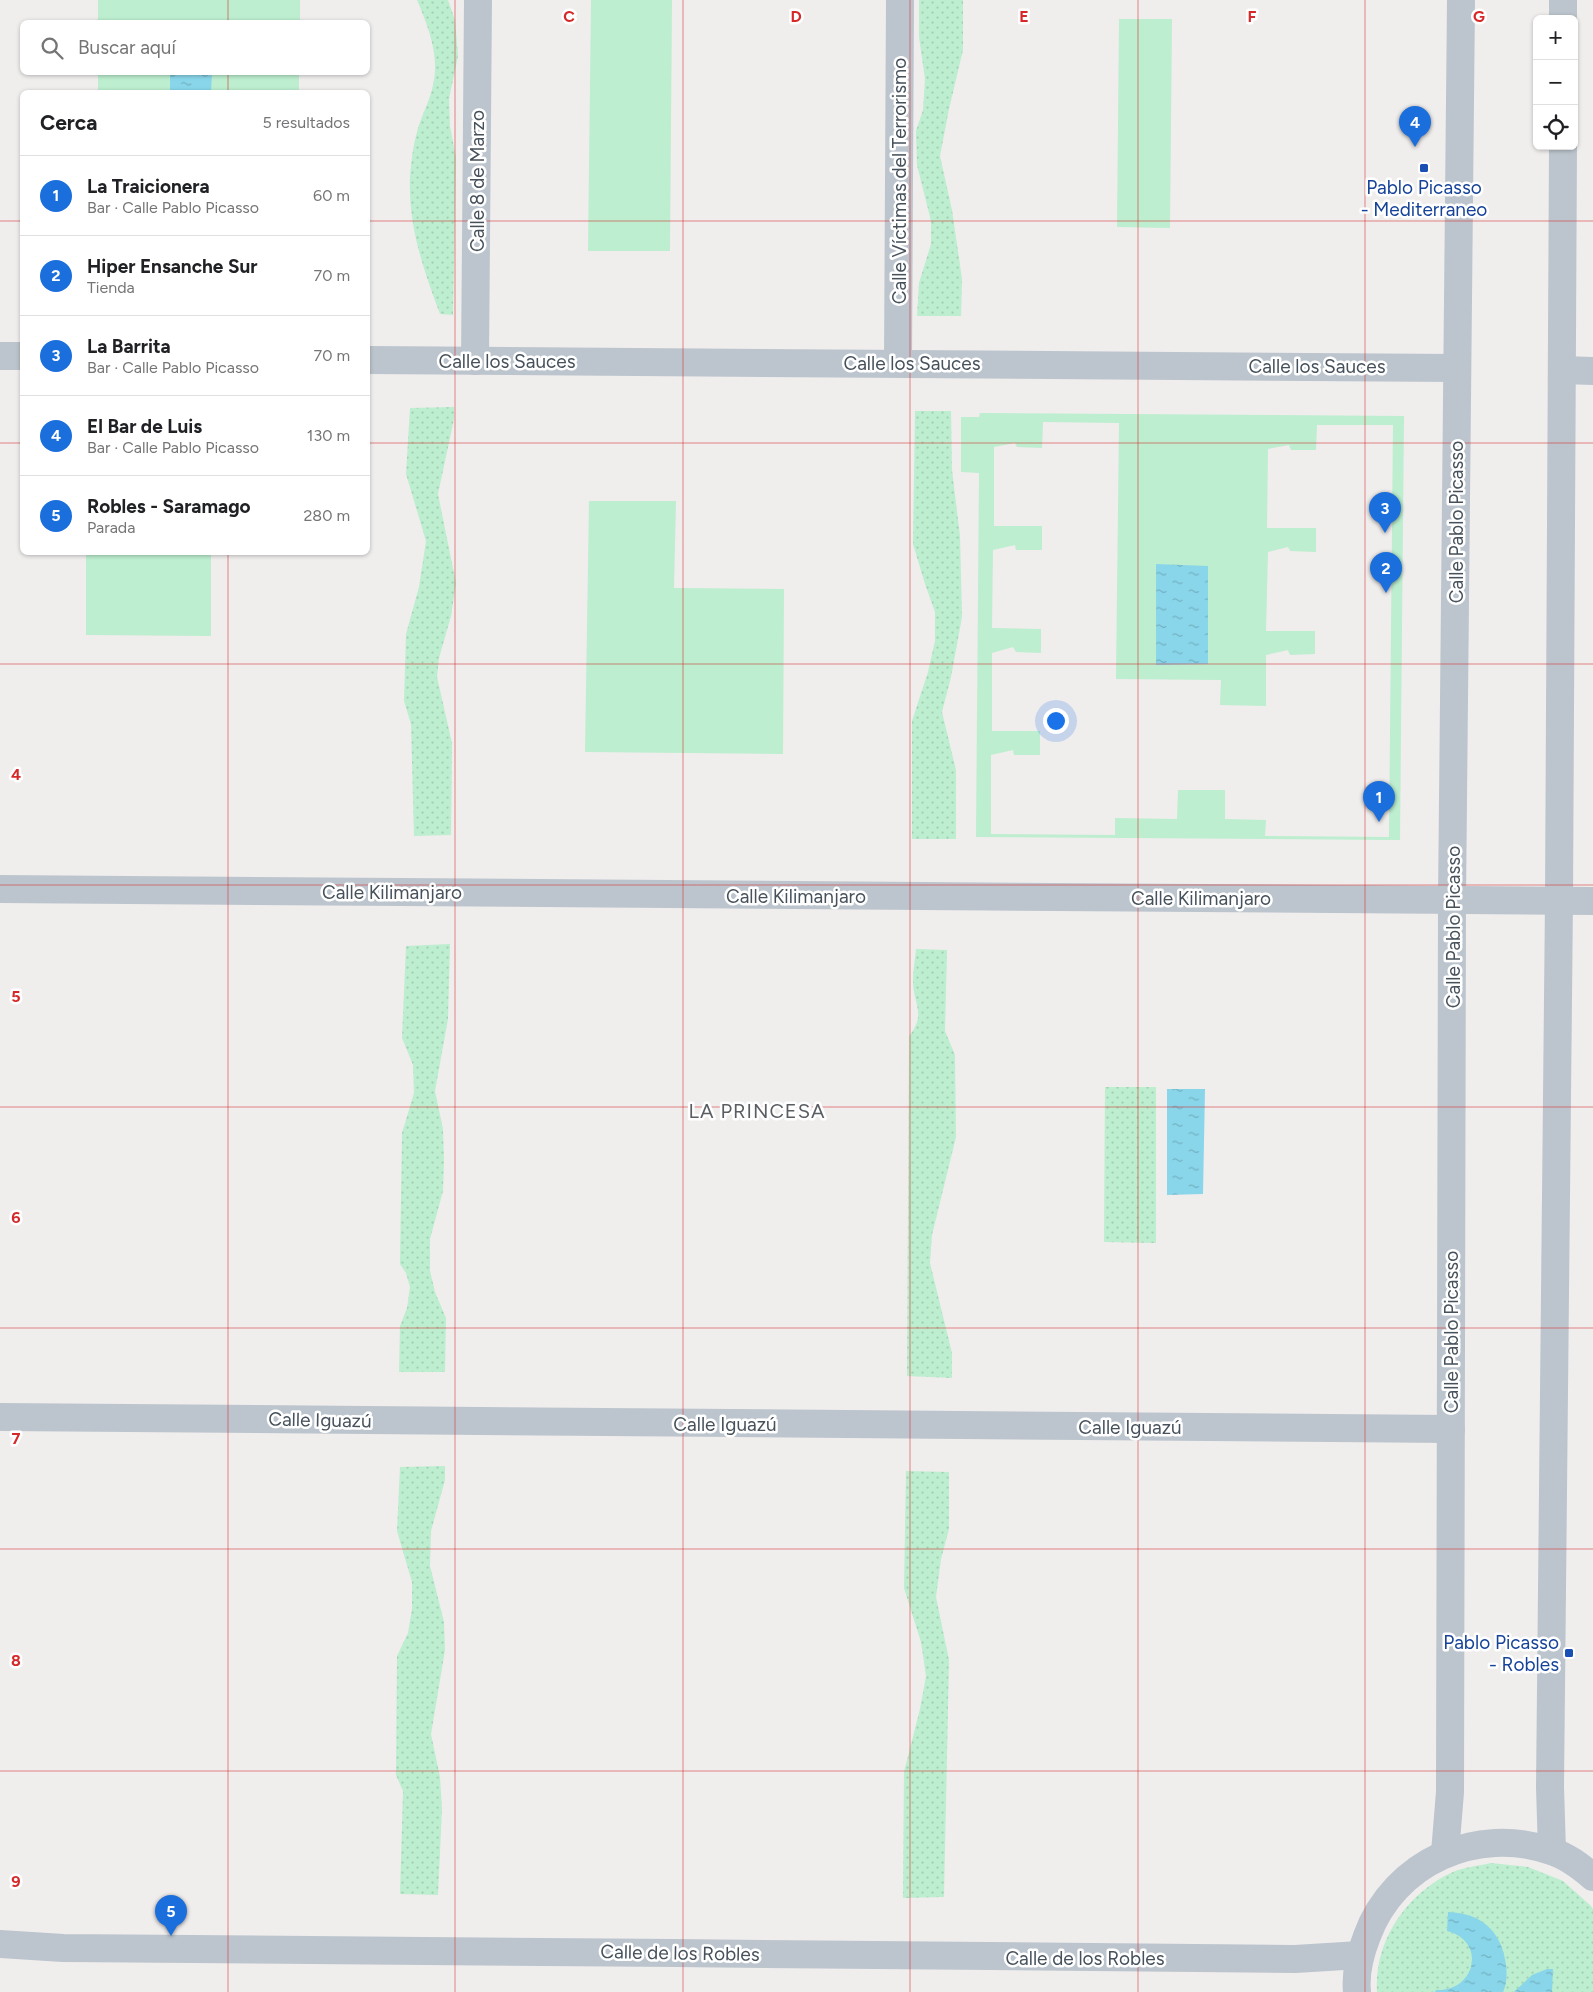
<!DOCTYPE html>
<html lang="es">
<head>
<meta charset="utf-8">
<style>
	body { margin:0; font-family:Figtree,sans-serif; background:#f2f2f2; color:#202124 }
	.controls { position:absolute; right:15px; top:15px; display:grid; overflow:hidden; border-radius:8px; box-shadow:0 1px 4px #0004 }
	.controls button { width:45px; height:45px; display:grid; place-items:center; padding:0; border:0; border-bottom:1px solid #e0e0e0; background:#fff; color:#202124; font:25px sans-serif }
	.you { position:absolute; left:1055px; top:720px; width:18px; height:18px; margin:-12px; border:4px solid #fff; border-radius:50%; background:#1a73e8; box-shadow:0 0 0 8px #1a73e833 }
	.badge { display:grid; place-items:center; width:32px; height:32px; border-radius:50%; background:#1b6fdd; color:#fff; font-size:16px; font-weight:700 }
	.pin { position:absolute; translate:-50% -41px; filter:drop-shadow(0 1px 2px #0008) }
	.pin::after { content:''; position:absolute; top:26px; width:18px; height:15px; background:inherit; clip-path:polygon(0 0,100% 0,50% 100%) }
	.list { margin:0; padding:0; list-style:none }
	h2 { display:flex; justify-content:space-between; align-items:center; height:65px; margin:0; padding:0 20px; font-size:21px }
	h2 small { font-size:16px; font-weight:400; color:#757577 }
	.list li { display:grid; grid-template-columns:32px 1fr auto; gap:15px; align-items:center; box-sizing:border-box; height:80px; padding:0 20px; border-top:1px solid #e0e0e0 }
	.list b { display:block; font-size:19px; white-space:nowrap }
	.list p { margin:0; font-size:16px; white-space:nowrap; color:#757577 }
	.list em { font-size:16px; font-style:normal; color:#757577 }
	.icon { flex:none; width:28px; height:28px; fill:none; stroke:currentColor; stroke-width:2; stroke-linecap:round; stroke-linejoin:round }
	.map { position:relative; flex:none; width:1593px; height:1992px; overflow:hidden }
	.search { position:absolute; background:#fff; box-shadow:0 1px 4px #0004; left:20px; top:20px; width:350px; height:55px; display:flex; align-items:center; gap:12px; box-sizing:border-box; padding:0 18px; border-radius:8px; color:#757577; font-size:19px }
	.panel { position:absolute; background:#fff; box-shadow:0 1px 4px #0004; left:20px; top:90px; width:350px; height:465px; border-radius:8px }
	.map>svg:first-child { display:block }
	.grass { fill:url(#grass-dots) }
	.garden { fill:#bceecf; fill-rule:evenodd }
	.water { fill:url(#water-ripples) }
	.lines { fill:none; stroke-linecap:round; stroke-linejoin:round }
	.minor { stroke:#bcc5cd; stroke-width:28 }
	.grid { fill:none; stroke:#d62828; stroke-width:1; stroke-opacity:0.55 }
	.transit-dot { fill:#1a4fb4; stroke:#fff; stroke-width:2 }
	.labels { text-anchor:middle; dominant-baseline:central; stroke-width:5; stroke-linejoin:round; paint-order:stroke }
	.street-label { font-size:19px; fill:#46515b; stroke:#fff }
	.transit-label { font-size:19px; fill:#164399; stroke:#fff }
	.neighbourhood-label { font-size:20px; letter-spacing:1px; fill:#5a5e62; stroke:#fff }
	.grid-label { font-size:16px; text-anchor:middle; font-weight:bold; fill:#d62828; stroke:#fff; stroke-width:5; stroke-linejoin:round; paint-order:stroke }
</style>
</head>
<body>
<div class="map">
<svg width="1593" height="1992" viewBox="0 0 1593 1992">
	<defs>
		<pattern id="grass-dots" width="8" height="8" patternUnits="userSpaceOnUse" patternTransform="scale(1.25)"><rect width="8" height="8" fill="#bceecf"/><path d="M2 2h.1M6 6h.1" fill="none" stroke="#a3ceb4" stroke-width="1.8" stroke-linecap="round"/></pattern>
		<pattern id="water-ripples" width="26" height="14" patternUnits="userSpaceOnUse" patternTransform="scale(1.25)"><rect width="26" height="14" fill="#89d6ea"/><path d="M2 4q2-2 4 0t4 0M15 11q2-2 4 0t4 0" fill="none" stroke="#72b0c1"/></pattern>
	</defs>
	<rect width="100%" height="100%" fill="#f0eded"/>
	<g class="grass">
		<path d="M 417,0 L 448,0 L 455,20 L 458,56 L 449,99 L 450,126 L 456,158 L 453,315 L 440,314 C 423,269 408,225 410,177 C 411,162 413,146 417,132 C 421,116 430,101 433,85 C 440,56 428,26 417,0 Z"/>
		<path d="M 919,0 L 963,0 L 963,50 L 949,109 L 940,156 L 952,210 L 962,279 L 961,316 L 917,316 L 919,283 L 931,244 L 931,221 L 917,165 L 916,131 L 923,110 L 925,79 L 919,37 Z"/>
		<path d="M 454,407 L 454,419 L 438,494 L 456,583 L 451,616 L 439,658 L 437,677 L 452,743 L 451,835 L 414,836 L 411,724 L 404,701 L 406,634 L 419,587 L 426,541 L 406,474 L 410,408 Z"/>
		<path d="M 915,411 L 951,411 L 952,470 L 960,536 L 962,617 L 951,677 L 942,712 L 956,770 L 956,839 L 912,839 L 912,721 L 928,672 L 935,641 L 935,612 L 925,584 L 913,544 Z"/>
		<path d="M 450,944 L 448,1019 L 435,1091 L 443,1129 L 444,1160 L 443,1191 L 430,1239 L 430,1271 L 435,1292 L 446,1318 L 445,1372 L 399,1372 L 400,1326 L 407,1308 L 410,1287 L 406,1273 L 400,1264 L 402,1133 L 414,1093 L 413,1065 L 402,1038 L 406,946 Z"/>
		<path d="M 916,949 L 947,950 L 945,1031 L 955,1055 L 956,1137 L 932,1235 L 930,1263 L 952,1353 L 952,1378 L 907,1376 L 909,1036 C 927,1014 913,1004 913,981 C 913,970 915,960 916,949 Z"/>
		<path d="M 1105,1087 L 1156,1087 L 1156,1243 L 1104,1242 Z"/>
		<path d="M 445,1466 L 445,1480 L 431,1531 L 430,1566 L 444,1622 L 445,1650 L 431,1734 L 440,1777 L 442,1809 L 438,1895 L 400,1894 L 403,1791 L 396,1775 L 397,1656 L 408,1633 L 412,1609 L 412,1582 L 397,1531 L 400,1467 Z"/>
		<path d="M 906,1471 L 949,1472 L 949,1529 L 941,1559 L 936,1597 L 949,1660 L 944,1897 L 903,1898 L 904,1772 L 920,1709 L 926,1676 L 921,1642 L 904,1588 Z"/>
		<path d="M 1491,1863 L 1528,1867 L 1563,1881 L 1591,1906 L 1593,1909 L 1593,1992 L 1377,1992 C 1374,1940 1407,1893 1453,1872 C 1464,1867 1479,1866 1491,1863 Z"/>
	</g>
	<g class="garden">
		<rect x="98" y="0" width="202" height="22"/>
		<path d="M 591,0 L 672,0 L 670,251 L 588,251 Z"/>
		<path d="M 1119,19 L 1172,19 L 1170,228 L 1117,227 Z"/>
		<rect x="98" y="73" width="201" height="19"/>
		<path d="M 980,413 L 1404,416 L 1400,840 L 976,837 L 979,473 L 961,472 L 961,417 L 979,417 ZM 1043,422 L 1119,423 L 1116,679 L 1221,680 L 1220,705 L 1266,706 L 1266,655 L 1288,650 L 1290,655 L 1315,654 L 1315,631 L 1266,631 L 1268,552 L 1288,547 L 1290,551 L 1316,552 L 1316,528 L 1267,528 L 1268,449 L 1289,445 L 1291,450 L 1316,450 L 1317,425 L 1393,425 L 1389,837 L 1265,836 L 1266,820 L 1225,819 L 1225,790 L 1178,790 L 1177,819 L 1115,818 L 1115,835 L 991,834 L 991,755 L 1013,750 L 1014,755 L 1040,755 L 1040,731 L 992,731 L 992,653 L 1013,647 L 1016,652 L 1041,653 L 1041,629 L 992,628 L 993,550 L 1015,545 L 1016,550 L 1042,550 L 1042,526 L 994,526 L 994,447 L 1015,443 L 1017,447 L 1042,448 Z"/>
		<path d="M 589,501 L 676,501 L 674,588 L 784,589 L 783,754 L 585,752 Z"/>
		<path d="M 86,553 L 211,553 L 211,636 L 86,635 Z"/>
	</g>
	<g class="water">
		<path d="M 170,73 L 212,73 L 211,92 L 170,92 Z"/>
		<path d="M 1156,564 L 1208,566 L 1208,664 L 1156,665 Z"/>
		<path d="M 1167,1089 L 1205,1089 L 1203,1194 L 1167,1195 Z"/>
		<path d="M 1448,1912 C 1482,1913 1502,1932 1506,1965 C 1507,1975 1507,1983 1503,1992 L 1435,1992 L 1436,1990 C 1476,1992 1487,1941 1447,1931 Z"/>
		<path d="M 1547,1969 L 1553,1969 L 1552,1992 L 1514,1992 L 1532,1975 Z"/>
	</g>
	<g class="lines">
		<g class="minor">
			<path d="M 1563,19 L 1563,0"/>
			<path d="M 0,356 L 22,356"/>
			<path d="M 368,360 L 1456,368"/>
			<path d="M 475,361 L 478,0"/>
			<path d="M 898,363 L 900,0"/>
			<path d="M 1562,370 L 1593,371"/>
			<path d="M 0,889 L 1593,901"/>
			<path d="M 0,1417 L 1451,1429"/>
			<path d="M 1552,1851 L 1550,1787 L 1559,900 L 1563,146"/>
			<path d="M 1445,1853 L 1450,1792 L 1452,900 L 1461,0"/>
			<path d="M 0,1944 L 63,1948 C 474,1949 884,1957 1295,1959 L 1360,1955"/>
			<path d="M 1357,1992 C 1355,1973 1360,1954 1367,1936 C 1394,1862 1477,1825 1551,1851 C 1567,1856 1580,1866 1593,1877"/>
		</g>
	</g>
	<path class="grid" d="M 228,0 L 228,22M 455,0 L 455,1992M 683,0 L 683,1992M 910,0 L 910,1992M 1138,0 L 1138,1992M 1365,0 L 1365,1992M 228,72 L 228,92M 0,221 L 22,221M 368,221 L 1593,221M 0,443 L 22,443M 368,443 L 1593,443M 228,552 L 228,1992M 0,664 L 1593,664M 0,885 L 1593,885M 0,1107 L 1593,1107M 0,1328 L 1593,1328M 0,1549 L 1593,1549M 0,1771 L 1593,1771"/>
	<g class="transit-dot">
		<rect x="1419" y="163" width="10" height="10" rx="2.5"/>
		<rect x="1564" y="1648" width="10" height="10" rx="2.5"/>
	</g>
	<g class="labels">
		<g class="street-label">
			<text transform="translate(477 181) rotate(-90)">Calle 8 de Marzo</text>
			<text transform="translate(899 181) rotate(-90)">Calle Víctimas del Terrorismo</text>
			<text x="507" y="361">Calle los Sauces</text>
			<text x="912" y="363">Calle los Sauces</text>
			<text x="1317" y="366">Calle los Sauces</text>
			<text transform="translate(1456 522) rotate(-90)">Calle Pablo Picasso</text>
			<text x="392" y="892">Calle Kilimanjaro</text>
			<text x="796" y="896">Calle Kilimanjaro</text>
			<text x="1201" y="898">Calle Kilimanjaro</text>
			<text transform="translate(1453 927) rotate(-90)">Calle Pablo Picasso</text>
			<text transform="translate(1451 1332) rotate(-90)">Calle Pablo Picasso</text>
			<text transform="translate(320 1420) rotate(1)">Calle Iguazú</text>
			<text x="725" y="1424">Calle Iguazú</text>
			<text x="1130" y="1427">Calle Iguazú</text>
			<text transform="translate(680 1953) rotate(1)">Calle de los Robles</text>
			<text x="1085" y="1958">Calle de los Robles</text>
		</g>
		<g class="transit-label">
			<text x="1424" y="187">Pablo Picasso<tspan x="1424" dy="22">- Mediterraneo</tspan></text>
			<text x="1559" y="1642" text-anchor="end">Pablo Picasso<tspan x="1559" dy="22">- Robles</tspan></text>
		</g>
		<g class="neighbourhood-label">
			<text x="757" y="1111">LA PRINCESA</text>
		</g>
	</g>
	<g class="grid-label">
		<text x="569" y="22">C</text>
		<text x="796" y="22">D</text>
		<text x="1024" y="22">E</text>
		<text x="1252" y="22">F</text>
		<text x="1479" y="22">G</text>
		<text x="16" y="780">4</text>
		<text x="16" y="1002">5</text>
		<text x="16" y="1223">6</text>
		<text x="16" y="1444">7</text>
		<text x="16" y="1666">8</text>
		<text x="16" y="1887">9</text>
	</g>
</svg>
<div class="controls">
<button>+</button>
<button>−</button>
<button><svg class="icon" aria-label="locate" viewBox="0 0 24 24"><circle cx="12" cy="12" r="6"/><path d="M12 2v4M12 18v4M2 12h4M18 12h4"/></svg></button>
</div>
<div class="you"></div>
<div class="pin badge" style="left:1379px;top:822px">1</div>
<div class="pin badge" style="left:1386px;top:593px">2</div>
<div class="pin badge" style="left:1385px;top:533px">3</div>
<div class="pin badge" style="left:1415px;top:147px">4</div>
<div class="pin badge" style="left:171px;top:1936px">5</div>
<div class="search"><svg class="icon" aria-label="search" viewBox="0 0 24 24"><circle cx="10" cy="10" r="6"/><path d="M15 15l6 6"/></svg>Buscar aquí</div>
<section class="panel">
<h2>Cerca<small>5 resultados</small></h2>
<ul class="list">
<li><span class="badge">1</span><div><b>La Traicionera</b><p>Bar · Calle Pablo Picasso</p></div><em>60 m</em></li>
<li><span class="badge">2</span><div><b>Hiper Ensanche Sur</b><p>Tienda</p></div><em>70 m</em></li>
<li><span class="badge">3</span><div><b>La Barrita</b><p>Bar · Calle Pablo Picasso</p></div><em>70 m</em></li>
<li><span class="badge">4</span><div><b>El Bar de Luis</b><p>Bar · Calle Pablo Picasso</p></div><em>130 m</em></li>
<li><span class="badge">5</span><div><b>Robles - Saramago</b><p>Parada</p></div><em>280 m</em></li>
</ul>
</section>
</div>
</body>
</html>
